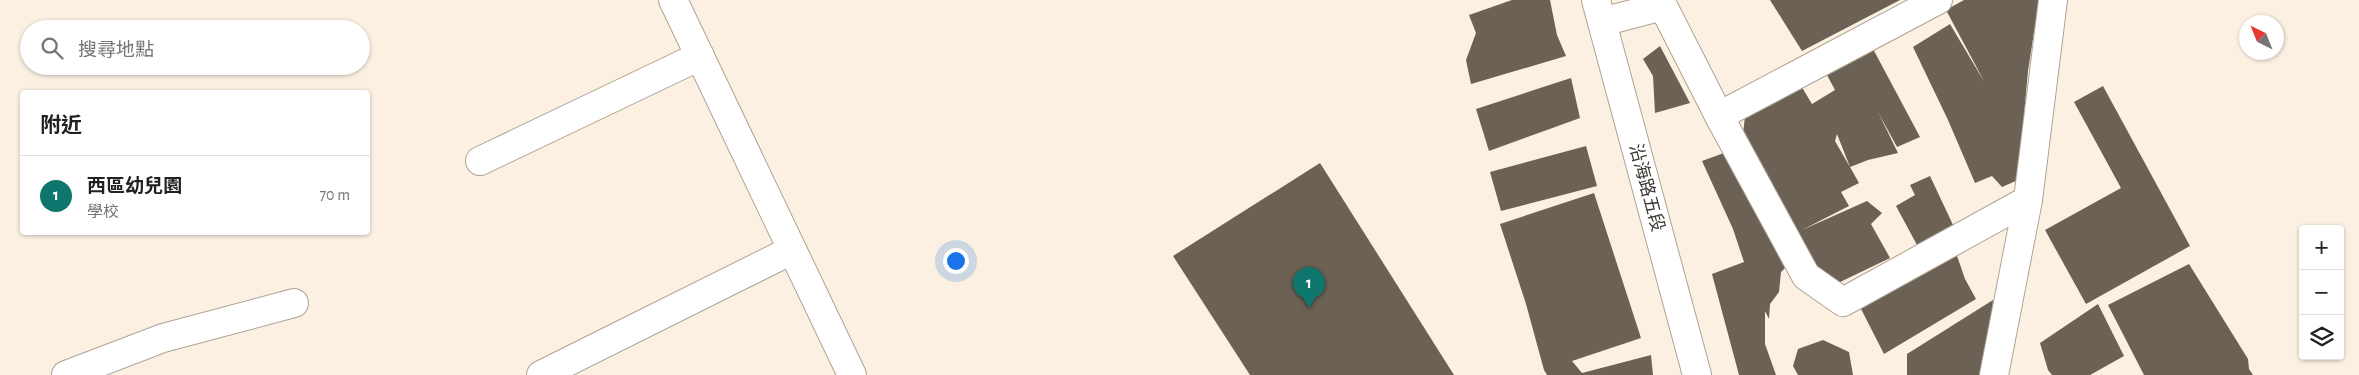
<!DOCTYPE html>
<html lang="zh-TW">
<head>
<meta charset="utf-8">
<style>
	body { margin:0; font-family:"Alegreya Sans","Noto Sans TC",sans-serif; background:#f2f2f2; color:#202124 }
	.controls { position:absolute; right:15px; bottom:15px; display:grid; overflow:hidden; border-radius:5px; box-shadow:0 1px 4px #0004 }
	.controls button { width:45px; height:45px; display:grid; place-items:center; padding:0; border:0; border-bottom:1px solid #e0e0e0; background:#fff; color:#202124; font:25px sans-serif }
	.compass { position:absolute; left:2239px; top:15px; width:45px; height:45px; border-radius:50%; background:#fff; box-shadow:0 1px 4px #0004; rotate:317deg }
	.you { position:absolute; left:955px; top:260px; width:18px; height:18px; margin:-12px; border:4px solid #fff; border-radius:50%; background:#1a73e8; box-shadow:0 0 0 8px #1a73e833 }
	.badge { display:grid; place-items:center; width:32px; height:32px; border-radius:50%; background:#0f766e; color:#fff; font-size:16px; font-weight:700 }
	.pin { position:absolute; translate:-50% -41px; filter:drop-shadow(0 1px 2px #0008) }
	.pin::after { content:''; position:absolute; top:26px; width:18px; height:15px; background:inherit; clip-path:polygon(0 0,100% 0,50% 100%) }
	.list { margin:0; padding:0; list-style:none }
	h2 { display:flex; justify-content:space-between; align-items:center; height:65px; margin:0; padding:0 20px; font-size:21px }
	h2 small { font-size:16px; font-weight:400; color:#757577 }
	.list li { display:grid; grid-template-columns:32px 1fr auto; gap:15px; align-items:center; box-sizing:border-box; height:80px; padding:0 20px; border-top:1px solid #e0e0e0 }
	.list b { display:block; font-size:19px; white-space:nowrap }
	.list p { margin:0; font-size:16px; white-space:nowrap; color:#757577 }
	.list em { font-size:16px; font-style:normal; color:#757577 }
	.icon { flex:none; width:28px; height:28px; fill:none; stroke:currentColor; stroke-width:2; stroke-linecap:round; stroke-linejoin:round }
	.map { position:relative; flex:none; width:2359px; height:375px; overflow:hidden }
	.search { position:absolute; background:#fff; box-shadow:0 1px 4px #0004; left:20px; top:20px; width:350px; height:55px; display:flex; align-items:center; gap:12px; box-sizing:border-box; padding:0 18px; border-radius:28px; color:#757577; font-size:19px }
	.panel { position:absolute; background:#fff; box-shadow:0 1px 4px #0004; left:20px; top:90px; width:350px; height:145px; border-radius:5px }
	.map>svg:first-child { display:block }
	.building { fill:#6b6154; fill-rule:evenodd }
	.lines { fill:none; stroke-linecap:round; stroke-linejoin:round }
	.minor-casing { stroke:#aea395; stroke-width:30 }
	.minor { stroke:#fff; stroke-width:28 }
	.labels { text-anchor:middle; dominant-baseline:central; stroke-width:5; stroke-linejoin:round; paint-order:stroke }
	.street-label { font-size:18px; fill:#3e3933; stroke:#fff }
</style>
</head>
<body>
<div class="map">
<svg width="2359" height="375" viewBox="0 0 2359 375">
	<rect width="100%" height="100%" fill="#fbf0e1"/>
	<g class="building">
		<path d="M 1512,0 L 1550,0 L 1557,35 L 1566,56 L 1471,84 L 1466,60 L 1476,33 L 1469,15 Z"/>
		<path d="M 1770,0 L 1900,0 L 1802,51 Z"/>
		<path d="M 1964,0 L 2039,0 L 2028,71 L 2018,180 L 2002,187 L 1992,176 L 1975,183 L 1948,120 L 1913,47 L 1950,24 L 1985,83 L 1946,10 Z"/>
		<path d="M 1660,46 L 1690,103 L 1655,113 L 1653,76 L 1643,59 Z"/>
		<path d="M 1872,47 L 1920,137 L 1897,147 L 1878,112 L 1898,153 L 1868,160 L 1850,167 L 1859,183 L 1841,192 L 1849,206 L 1802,230 L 1867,201 L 1882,213 L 1871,224 L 1890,258 L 1836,284 L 1797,260 L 1742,144 L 1745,116 L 1800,84 L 1812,104 L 1835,90 L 1827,75 ZM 1837,134 L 1850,167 L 1835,141 Z"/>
		<path d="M 1571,78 L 1580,118 L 1489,151 L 1476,109 Z"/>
		<path d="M 2103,86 L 2190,246 L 2086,304 L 2045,230 L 2121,188 L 2074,102 Z"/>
		<path d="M 1586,146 L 1597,186 L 1501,211 L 1490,172 Z"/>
		<path d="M 1732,150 L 1786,267 L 1781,272 L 1779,292 L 1770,304 L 1769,319 L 1765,311 L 1765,344 L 1776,375 L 1739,375 L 1712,274 L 1744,262 L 1733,229 L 1702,161 Z"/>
		<path d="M 1320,163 L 1454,375 L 1250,375 L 1173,256 Z"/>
		<path d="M 1930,176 L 1954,227 L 1917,245 L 1896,206 L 1915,195 L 1910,185 Z"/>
		<path d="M 1594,193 L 1641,338 L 1572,361 L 1582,373 L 1651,355 L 1653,375 L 1547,375 L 1544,370 L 1526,304 L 1500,224 Z"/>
		<path d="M 1955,250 L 1965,279 L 1976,299 L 1884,354 L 1859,305 Z"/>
		<path d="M 2189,264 L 2248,359 L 2249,369 L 2253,375 L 2144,375 L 2108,305 Z"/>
		<path d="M 1993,300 L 1989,375 L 1907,375 L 1907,354 Z"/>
		<path d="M 2098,304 L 2124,356 L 2090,375 L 2052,375 L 2048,370 L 2040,343 Z"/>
		<path d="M 1823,340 L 1849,352 L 1853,375 L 1798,375 L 1793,366 L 1798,349 Z"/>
	</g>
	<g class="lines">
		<defs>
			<g id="minor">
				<path d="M 673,0 L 852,375"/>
				<path d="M 1596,0 L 1697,375"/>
				<path d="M 1938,0 L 1719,116 L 1806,276 L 1843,302 L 2028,200"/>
				<path d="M 1602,22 L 1663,6 L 1719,116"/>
				<path d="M 480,161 L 700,56"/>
				<path d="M 66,375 L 163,338 L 294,303"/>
				<path d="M 541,375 L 792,250"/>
				<path d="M 1994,375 L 2028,200 L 2053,0"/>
			</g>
		</defs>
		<use href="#minor" class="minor-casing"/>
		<use href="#minor" class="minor"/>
	</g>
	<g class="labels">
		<g class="street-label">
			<text transform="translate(1646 188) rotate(75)">沿海路五段</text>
		</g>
	</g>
</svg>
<div class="controls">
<button>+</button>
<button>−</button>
<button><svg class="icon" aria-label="layers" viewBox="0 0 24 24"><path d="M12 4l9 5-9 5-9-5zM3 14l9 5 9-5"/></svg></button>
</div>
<svg class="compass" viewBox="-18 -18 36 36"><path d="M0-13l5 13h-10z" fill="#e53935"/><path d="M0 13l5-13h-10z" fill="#757577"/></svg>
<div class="you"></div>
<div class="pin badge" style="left:1309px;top:308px">1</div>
<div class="search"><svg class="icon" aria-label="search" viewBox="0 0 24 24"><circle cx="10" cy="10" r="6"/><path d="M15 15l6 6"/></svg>搜尋地點</div>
<section class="panel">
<h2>附近<small></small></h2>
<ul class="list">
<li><span class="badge">1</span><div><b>西區幼兒園</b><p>學校</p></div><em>70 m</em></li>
</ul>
</section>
</div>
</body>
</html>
